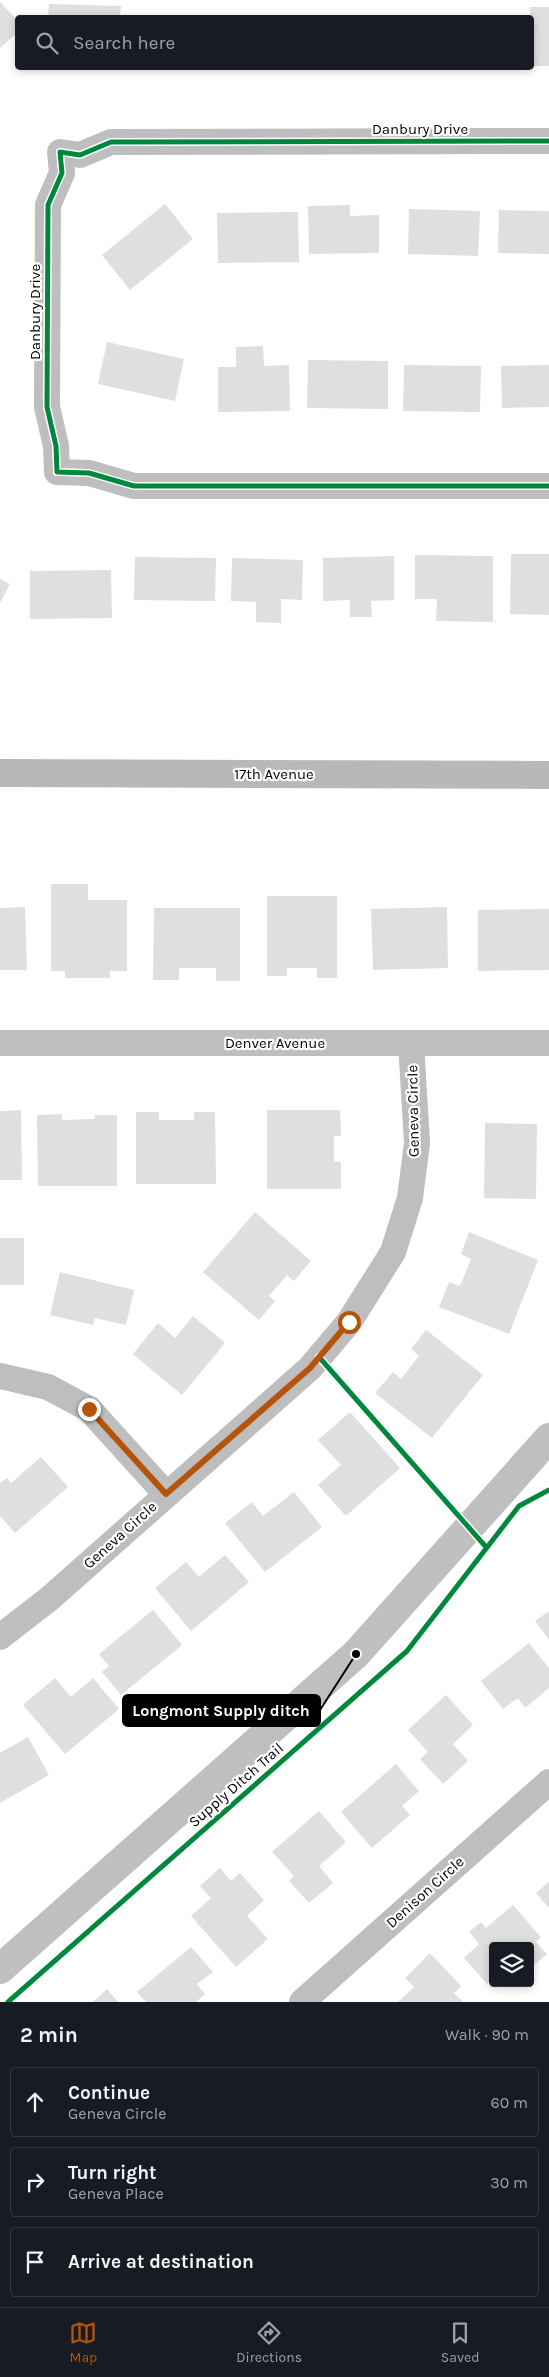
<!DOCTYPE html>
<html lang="en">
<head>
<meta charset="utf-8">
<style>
	body { margin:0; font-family:Karla,sans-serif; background:#242831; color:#f1f3f6 }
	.controls { position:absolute; right:15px; bottom:15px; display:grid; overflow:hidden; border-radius:5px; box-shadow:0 2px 8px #0003 }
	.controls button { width:45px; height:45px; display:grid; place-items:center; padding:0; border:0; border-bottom:1px solid #363941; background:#171b24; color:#f1f3f6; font:25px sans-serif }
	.stop { position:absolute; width:15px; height:15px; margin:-11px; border:4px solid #b45309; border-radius:50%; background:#fff }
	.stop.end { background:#b45309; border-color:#fff; box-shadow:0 1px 5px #0008 }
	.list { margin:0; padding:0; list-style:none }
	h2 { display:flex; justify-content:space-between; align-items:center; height:65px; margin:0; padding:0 20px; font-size:21px }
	h2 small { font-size:16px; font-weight:400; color:#9ea1a6 }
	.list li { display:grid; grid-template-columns:32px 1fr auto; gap:15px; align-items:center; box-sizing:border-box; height:70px; margin:0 10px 10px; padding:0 10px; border:1px solid #363941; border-radius:5px }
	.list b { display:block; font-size:19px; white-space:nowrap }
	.list p { margin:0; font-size:16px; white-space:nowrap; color:#9ea1a6 }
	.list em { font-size:16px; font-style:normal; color:#9ea1a6 }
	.icon { flex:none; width:28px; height:28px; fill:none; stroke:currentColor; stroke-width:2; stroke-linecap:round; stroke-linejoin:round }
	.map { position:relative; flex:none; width:549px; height:2002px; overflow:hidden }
	.search { position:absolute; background:#171b24; box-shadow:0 2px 8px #0003; left:15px; right:15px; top:15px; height:55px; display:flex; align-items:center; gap:12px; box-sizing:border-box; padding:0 18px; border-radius:5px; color:#9ea1a6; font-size:19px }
	.sheet { height:305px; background:#171b24 }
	nav { display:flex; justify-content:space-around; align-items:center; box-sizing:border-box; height:70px; border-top:1px solid #363941; background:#171b24; font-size:14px; color:#9ea1a6 }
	nav a { display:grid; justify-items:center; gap:2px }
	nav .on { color:#b45309 }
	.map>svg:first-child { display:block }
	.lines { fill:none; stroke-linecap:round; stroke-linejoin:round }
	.canal { stroke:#bfbfbf; stroke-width:30 }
	.building { fill:#dfdfdf }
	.street { stroke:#bebebe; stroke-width:26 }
	.secondary { stroke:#b8b8b8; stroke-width:28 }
	.cycleway-casing { stroke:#fff; stroke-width:8 }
	.cycleway { stroke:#00873e; stroke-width:5 }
	.route { stroke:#b45309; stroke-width:6 }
	.labels { text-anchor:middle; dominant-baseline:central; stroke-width:4.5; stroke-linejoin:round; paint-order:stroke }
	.street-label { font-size:15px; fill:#000; stroke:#fff }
	.leader { fill:none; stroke:#000; stroke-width:2 }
	.callout-dot { fill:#000; stroke:#fff; stroke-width:2 }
	.callout { fill:#000; stroke:#000; stroke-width:2 }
	.callout-label { font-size:16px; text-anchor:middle; font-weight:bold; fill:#fff }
</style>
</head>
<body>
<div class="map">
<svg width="549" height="2002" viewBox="0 0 549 2002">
	<rect width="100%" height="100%" fill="#fff"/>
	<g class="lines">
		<path class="canal" d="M 0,1969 L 356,1654 L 549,1438"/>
	</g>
	<g class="building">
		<path d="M 0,2 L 18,21 L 18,32 L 0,48 Z"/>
		<path d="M 49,4 L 121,6 L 120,18 L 48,18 Z"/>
		<path d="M 530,7 L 549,7 L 549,66 L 532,66 Z"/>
		<path d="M 165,204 L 193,239 L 130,290 L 102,255 Z"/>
		<path d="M 350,205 L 350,216 L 379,215 L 379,253 L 309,254 L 308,206 Z"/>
		<path d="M 409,209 L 480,211 L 478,256 L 408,254 Z"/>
		<path d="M 499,210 L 549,211 L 549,254 L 498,253 Z"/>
		<path d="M 298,212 L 299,262 L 218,263 L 217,213 Z"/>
		<path d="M 107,342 L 184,359 L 175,401 L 98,384 Z"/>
		<path d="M 263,346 L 264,366 L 289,365 L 290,411 L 218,412 L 218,367 L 236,367 L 236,347 Z"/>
		<path d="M 308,360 L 388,361 L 388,409 L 307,408 Z"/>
		<path d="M 404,365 L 481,366 L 480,412 L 403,411 Z"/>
		<path d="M 549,365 L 549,407 L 502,408 L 501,366 Z"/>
		<path d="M 511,554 L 549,554 L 549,615 L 510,614 Z"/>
		<path d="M 415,555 L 493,556 L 493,622 L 436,621 L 437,599 L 415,599 Z"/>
		<path d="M 394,556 L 394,600 L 371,601 L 372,617 L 350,617 L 350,600 L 323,601 L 323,558 Z"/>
		<path d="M 135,557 L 216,558 L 215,601 L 134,600 Z"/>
		<path d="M 232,558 L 303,560 L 302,600 L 281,599 L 281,623 L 256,622 L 256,602 L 231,601 Z"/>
		<path d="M 111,570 L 112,618 L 30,619 L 30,571 Z"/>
		<path d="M 0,579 L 10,584 L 0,603 Z"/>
		<path d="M 51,884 L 88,884 L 88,900 L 127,900 L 127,971 L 110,971 L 110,978 L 65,978 L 65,971 L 51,971 Z"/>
		<path d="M 267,896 L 337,896 L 337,978 L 317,978 L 317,968 L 287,968 L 287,976 L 267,976 Z"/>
		<path d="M 25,907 L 27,970 L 0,970 L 0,908 Z"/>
		<path d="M 447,907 L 448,968 L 373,970 L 371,909 Z"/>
		<path d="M 154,908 L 240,908 L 240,981 L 216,981 L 216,968 L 179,968 L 179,980 L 153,980 Z"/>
		<path d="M 549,909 L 549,970 L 478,971 L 478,910 Z"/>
		<path d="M 21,1110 L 22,1180 L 0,1180 L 0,1111 Z"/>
		<path d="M 267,1110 L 340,1110 L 341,1136 L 334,1136 L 334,1162 L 341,1162 L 341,1189 L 267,1189 Z"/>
		<path d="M 136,1112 L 159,1112 L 159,1120 L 194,1120 L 194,1112 L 215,1112 L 216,1184 L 136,1184 Z"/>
		<path d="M 62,1114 L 62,1120 L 95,1119 L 95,1115 L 117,1115 L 117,1186 L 38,1186 L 37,1115 Z"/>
		<path d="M 485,1123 L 537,1124 L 536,1199 L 484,1198 Z"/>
		<path d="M 255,1212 L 311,1261 L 294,1281 L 287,1275 L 269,1296 L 275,1301 L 259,1320 L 203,1272 Z"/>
		<path d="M 469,1232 L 538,1260 L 509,1334 L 439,1307 L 449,1282 L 460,1286 L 471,1259 L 461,1254 Z"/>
		<rect x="0" y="1238" width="24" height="47"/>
		<path d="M 60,1272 L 134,1290 L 126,1325 L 95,1318 L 93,1325 L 50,1315 Z"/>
		<path d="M 193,1316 L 225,1343 L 182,1395 L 133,1354 L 158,1323 L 175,1338 Z"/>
		<path d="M 426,1330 L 483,1375 L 432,1438 L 375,1393 L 393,1372 L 401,1379 L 419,1356 L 411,1349 Z"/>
		<path d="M 350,1412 L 400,1468 L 346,1516 L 318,1485 L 341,1465 L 318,1440 Z"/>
		<path d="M 41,1457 L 68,1487 L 15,1533 L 0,1516 L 0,1483 L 7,1478 L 11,1483 Z"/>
		<path d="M 294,1492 L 322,1527 L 265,1572 L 225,1523 L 252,1502 L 263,1516 Z"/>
		<path d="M 225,1555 L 249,1582 L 191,1631 L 155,1588 L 186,1562 L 199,1577 Z"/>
		<path d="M 153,1610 L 182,1645 L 121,1695 L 102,1672 L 109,1666 L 99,1654 Z"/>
		<path d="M 549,1611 L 549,1640 L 535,1621 Z"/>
		<path d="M 529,1643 L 549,1668 L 549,1688 L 525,1708 L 518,1698 L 503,1709 L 481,1681 Z"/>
		<path d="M 55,1678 L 71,1697 L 93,1678 L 119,1709 L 65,1754 L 23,1705 Z"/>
		<path d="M 446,1695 L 473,1725 L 453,1744 L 468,1761 L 443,1784 L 420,1759 L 428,1752 L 408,1730 Z"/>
		<path d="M 28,1737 L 49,1775 L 0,1803 L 0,1753 Z"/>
		<path d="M 396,1764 L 419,1791 L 402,1806 L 410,1815 L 372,1848 L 341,1812 Z"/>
		<path d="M 319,1811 L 346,1842 L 319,1866 L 333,1883 L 309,1903 L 289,1881 L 294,1876 L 272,1852 Z"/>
		<path d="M 220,1868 L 231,1881 L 240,1873 L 264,1900 L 247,1916 L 268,1939 L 236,1967 L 191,1916 L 211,1898 L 200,1886 Z"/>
		<path d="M 549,1882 L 549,1908 L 536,1893 Z"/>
		<path d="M 513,1905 L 541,1937 L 536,1942 L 547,1954 L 530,1969 L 530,1946 L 493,1946 L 493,1979 L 487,1984 L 464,1958 L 479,1944 L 469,1932 L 481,1922 L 486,1928 Z"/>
		<path d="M 191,1947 L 213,1972 L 197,1984 L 205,1994 L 196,2002 L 146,2002 L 137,1992 Z"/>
		<path d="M 430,1953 L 461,1986 L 454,1993 L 463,2002 L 398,2002 L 414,1987 L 405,1978 Z"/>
		<path d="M 107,1989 L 118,2002 L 93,2002 Z"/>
	</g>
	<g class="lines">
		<g class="street">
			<path d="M 549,141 L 111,142 L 80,155 L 60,152 L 62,173 L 48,205 L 47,407 L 56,446 L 57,472 L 89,473 L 134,486 L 549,486"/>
			<path d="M 0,1043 L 549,1043"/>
			<path d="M 0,1376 L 48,1387 L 89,1409 L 166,1494"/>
			<path d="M 0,1637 L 49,1599 L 310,1368 L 349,1322 L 393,1252 L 410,1198 L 417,1143 L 411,1043"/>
			<path d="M 302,2002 L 549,1782"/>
		</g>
		<path class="secondary" d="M 0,773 L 549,775"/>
		<defs>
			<g id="cycleway">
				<path d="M 549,141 L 111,142 L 80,155 L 60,152 L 62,173 L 48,205 L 47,407 L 56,446 L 57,472 L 89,473 L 134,486 L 549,486"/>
				<path d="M 319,1357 L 486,1547"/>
				<path d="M 8,2002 L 407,1651 L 519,1506 L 549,1490"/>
			</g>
		</defs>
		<use href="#cycleway" class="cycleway-casing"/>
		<use href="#cycleway" class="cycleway"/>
	</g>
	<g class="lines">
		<path class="route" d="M 89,1409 L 166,1494 L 310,1368 L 349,1322"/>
	</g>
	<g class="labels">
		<g class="street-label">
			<text x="420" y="129">Danbury Drive</text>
			<text transform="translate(35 312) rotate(-90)">Danbury Drive</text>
			<text x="274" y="774">17th Avenue</text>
			<text x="275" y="1043">Denver Avenue</text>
			<text transform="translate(413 1111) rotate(-91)">Geneva Circle</text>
			<text transform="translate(120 1535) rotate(-42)">Geneva Circle</text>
			<text transform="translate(236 1785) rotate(-41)">Supply Ditch Trail</text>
			<text transform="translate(425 1892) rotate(-42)">Denison Circle</text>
		</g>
	</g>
	<path class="leader" d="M356 1654L320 1710"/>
	<circle class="callout-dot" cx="356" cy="1654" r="5"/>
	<rect class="callout" x="123" y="1695" width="197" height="31" rx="5"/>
	<g class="callout-label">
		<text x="221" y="1716">Longmont Supply ditch</text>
	</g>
</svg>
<div class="controls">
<button><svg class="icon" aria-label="layers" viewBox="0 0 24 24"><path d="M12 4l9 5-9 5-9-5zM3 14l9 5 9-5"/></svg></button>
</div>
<div class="stop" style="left:349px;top:1322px"></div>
<div class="stop end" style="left:89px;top:1409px"></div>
<div class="search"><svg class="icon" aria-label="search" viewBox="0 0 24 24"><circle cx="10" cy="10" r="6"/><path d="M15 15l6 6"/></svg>Search here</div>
</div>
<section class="sheet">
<h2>2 min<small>Walk · 90 m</small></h2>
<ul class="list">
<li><svg class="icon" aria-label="ahead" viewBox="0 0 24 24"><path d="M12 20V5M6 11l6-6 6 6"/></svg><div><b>Continue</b><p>Geneva Circle</p></div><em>60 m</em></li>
<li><svg class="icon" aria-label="right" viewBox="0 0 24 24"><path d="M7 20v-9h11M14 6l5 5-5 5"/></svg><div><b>Turn right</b><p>Geneva Place</p></div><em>30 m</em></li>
<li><svg class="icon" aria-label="arrive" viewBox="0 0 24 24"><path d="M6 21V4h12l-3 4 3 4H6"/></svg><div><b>Arrive at destination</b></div></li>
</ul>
</section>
<nav>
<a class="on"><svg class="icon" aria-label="map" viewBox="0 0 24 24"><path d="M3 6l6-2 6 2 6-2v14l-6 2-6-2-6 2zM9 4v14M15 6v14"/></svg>Map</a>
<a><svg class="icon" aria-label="directions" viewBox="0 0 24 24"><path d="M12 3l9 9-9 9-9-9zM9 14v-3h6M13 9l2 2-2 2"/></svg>Directions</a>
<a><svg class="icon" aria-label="saved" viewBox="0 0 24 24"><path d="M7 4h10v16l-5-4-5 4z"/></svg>Saved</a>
</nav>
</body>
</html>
